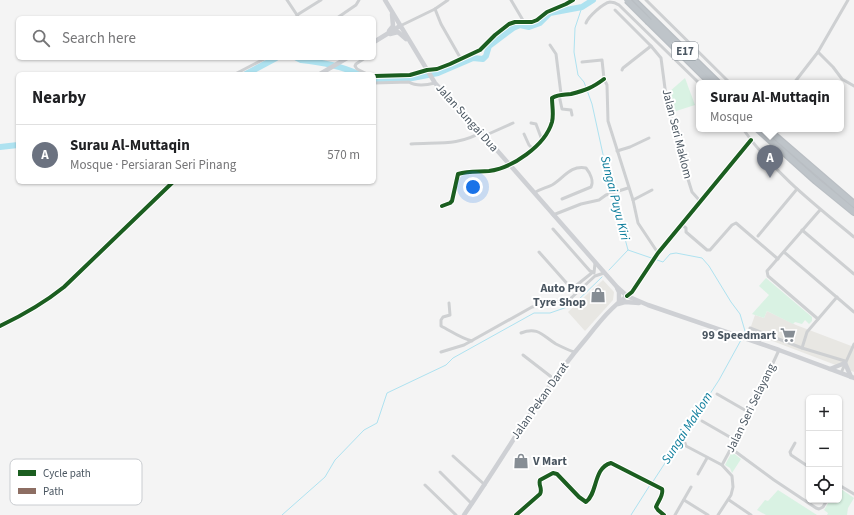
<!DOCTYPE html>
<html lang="en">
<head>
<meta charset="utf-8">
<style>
	body { margin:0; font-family:"Source Sans 3",sans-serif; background:#f2f2f2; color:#202124 }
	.controls { position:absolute; right:12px; bottom:12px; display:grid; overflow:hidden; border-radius:6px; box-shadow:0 1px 3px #0004 }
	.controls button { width:36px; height:36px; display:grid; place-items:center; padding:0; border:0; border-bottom:1px solid #e0e0e0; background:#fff; color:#202124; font:20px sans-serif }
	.you { position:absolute; left:473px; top:187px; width:14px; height:14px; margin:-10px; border:3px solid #fff; border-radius:50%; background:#1a73e8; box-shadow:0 0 0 6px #1a73e833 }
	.badge { display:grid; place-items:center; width:26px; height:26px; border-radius:50%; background:#868d94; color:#fff; font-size:13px; font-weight:700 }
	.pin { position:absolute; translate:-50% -33px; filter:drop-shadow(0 1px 2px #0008) }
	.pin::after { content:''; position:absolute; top:21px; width:14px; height:12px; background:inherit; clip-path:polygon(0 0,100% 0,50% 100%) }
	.popup { position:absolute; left:696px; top:80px; width:148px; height:52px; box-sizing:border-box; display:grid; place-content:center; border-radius:6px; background:#fff; filter:drop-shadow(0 1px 3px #0005); font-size:13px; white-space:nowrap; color:#757577 }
	.popup b { font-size:15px; color:#202124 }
	.popup::after { content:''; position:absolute; left:50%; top:100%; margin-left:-8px; border:8px solid transparent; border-top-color:#fff }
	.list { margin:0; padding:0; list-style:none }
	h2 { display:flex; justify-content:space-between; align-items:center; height:52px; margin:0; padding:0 16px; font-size:17px }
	h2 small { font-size:13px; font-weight:400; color:#757577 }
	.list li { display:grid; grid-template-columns:26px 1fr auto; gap:12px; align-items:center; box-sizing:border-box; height:60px; padding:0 16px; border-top:1px solid #e0e0e0 }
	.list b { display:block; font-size:15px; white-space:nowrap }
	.list p { margin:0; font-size:13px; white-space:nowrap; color:#757577 }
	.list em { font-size:13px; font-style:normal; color:#757577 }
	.icon { flex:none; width:22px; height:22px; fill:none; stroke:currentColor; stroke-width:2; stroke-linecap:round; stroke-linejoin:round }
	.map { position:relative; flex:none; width:854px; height:515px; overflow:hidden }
	.search { position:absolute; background:#fff; box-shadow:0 1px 3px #0004; left:16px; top:16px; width:360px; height:44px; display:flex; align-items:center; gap:10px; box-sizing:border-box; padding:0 14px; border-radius:6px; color:#757577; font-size:15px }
	.panel { position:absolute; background:#fff; box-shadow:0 1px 3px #0004; left:16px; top:72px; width:360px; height:112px; border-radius:6px }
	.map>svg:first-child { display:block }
	.commercial { fill:#e8e7e3 }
	.green { fill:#d9f2e3 }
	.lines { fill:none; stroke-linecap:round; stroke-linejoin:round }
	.stream { stroke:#aee2f0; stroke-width:1 }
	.river { stroke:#aee2f0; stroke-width:6 }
	.highway-casing { stroke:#b9bec3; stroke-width:8 }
	.street { stroke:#ced0d2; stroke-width:3 }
	.secondary { stroke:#ced0d4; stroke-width:4.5 }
	.highway { stroke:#bec4c9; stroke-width:5.5 }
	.highway-bridge-casing { stroke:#b9bec3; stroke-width:8; stroke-linecap:butt }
	.highway-bridge { stroke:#bec4c9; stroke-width:5.5 }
	.cycleway-casing { stroke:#fff; stroke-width:6 }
	.cycleway { stroke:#1b5e20; stroke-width:4 }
	.labels { text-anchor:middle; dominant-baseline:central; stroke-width:4; stroke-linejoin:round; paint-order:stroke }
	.shield { fill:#fff; stroke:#808990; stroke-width:1 }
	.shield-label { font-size:11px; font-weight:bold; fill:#4a5661 }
	.street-label { font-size:12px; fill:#4a5661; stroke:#fff }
	.poi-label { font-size:12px; font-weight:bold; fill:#4a5661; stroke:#fff; text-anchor:end }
	.water-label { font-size:13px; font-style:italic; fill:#0c7c9b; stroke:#fff }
	.key { fill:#fff; stroke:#c9ccd0; stroke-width:1 }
	.key-label { font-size:11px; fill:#4a5661 }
</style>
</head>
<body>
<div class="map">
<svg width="854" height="515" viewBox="0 0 854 515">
	<rect width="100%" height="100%" fill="#f4f4f4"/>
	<g class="commercial">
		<path d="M 603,280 L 614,292 L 613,300 L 585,331 L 568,312 Z"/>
		<path d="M 767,311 L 796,325 L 854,347 L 854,372 L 749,332 L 755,315 L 764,318 Z"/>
	</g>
	<g class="green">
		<path d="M 685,78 L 695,105 L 673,112 L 669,92 Z"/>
		<path d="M 766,278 L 812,317 L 812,321 L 809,324 L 805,320 L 802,324 L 795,322 L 793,324 L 767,311 L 764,318 L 752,314 L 769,295 L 759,286 Z"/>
		<path d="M 732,452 L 741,459 L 732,473 L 730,468 L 725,465 Z"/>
		<path d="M 839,489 L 841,489 L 854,498 L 848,508 L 847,515 L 827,515 L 828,513 L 824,510 L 830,500 L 839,500 Z"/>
		<path d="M 778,490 L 817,515 L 766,515 L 757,510 L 765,500 L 768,501 Z"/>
	</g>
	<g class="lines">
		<g class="stream">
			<path d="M 582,7 L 575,28 L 574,52 L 578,75 L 584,82 L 592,104 L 604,159 L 612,191"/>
			<path d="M 613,194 L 628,250 L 663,262 L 670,254 L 676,253 L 702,258 L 709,266 L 731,302 L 740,314 L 745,331 L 744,334"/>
			<path d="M 609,270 L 628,250"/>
			<path d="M 652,483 L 719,380 L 741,340"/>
			<path d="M 282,515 L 325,477 L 335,460 L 364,430 L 377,423 L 387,393 L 446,365 L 453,358 L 534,313 L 550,313 L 573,305 L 602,277"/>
			<path d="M 631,515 L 650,485"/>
		</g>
		<g class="river">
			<path d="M 297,58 L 301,60 C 321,62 339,65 358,74"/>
			<path d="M 246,74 L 276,58"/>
			<path d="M 374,80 L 402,80 L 438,73 L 473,58 L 483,59 L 486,56 L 489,46 L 513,28 L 520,25 L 529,27 L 540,23 L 550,13 L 582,7 L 593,0"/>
			<path d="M 0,147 L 18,145"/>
		</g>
		<defs>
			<g id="highway">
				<path d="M 633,0 L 718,83"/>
				<path d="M 649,22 L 711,83"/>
				<path d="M 758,129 L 816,181 L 854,212"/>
				<path d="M 767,129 L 854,204"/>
			</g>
		</defs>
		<use href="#highway" class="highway-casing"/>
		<g class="street">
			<path d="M 287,0 L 299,18"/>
			<path d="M 511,0 L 524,22"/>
			<path d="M 646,0 L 730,83"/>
			<path d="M 435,9 L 441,24 L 461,59"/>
			<path d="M 615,10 L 651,46 L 661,58 L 666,96 L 678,147 L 692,192 L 700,201"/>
			<path d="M 297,15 L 321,0"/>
			<path d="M 337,18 L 356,5 L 359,0"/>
			<path d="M 586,23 C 588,17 603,3 610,2 C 613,2 616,3 619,5 L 699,83"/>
			<path d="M 400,26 L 435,9 L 448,0"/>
			<path d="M 550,45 L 556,54 L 561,94"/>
			<path d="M 818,52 L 833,67 L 842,79 L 854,86"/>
			<path d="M 365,58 L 356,64 L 355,66 L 357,69 L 367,74"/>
			<path d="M 582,62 L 602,60 L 604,79 L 607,85 L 608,121 L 633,200 L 638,223 L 658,253"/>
			<path d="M 622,70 L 623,68 L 651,46"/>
			<path d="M 237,73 L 266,58"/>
			<path d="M 374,76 L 410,75 L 427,70 L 437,69 L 450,64 L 480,50 L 495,35 L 509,24 L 515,22 L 532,22 L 537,20 L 547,12 L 566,4 L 573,0"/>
			<path d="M 374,83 L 409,82 C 417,87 427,85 435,83"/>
			<path d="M 794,83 L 818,52 L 848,0"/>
			<path d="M 559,95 L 562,109 L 571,110 L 572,115"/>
			<path d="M 531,123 L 536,124 L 542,140"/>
			<path d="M 743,129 C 773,172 814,204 854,237"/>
			<path d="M 524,134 L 529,145 L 533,149"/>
			<path d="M 484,136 L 513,123"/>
			<path d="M 411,144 C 435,142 460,146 481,132"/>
			<path d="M 617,151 L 630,147 L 649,138"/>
			<path d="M 534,193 C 540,189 546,188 552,185 C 564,178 570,165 586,168 C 590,173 594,181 591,187 L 562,199"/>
			<path d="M 633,200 L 652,190"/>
			<path d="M 442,206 L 450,203 L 452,201 L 458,174 C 469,171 479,172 489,171 C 512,168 545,146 552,122 C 554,114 552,106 552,98 C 559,94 564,95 571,94 C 586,90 592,88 604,79"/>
			<path d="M 553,215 L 581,204 L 599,200 L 606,195 L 628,188"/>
			<path d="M 681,224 L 686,228 L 686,232 L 707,250 L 710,250 L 732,225 L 736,223 L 778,259"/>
			<path d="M 802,230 L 854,274"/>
			<path d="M 758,236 L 797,189"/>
			<path d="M 539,252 L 571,288 L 573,288 L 593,272 L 590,271 L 553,229"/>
			<path d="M 784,252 L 854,312"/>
			<path d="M 594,273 L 595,263"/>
			<path d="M 627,296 L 632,292 L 658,253 L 751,140"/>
			<path d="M 449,303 L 450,315 L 443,317 L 441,320 L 441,326 C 451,331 460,338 472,341"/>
			<path d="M 818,319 L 768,276 L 767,271 L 820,210"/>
			<path d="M 750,328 L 802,348 L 845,361"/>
			<path d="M 521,333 C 538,326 543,336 556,344 C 562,347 568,350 574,352"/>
			<path d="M 759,343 L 762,333"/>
			<path d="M 802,348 L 807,332 L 837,297"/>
			<path d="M 441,352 L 464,345 L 532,307 L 570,299 L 595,276 L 604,273"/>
			<path d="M 523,355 L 554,379"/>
			<path d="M 841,373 L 854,344"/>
			<path d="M 717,394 L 750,413"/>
			<path d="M 702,421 L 735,440"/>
			<path d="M 685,443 L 686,446 L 722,465 L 732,476 L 733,487 L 731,495 L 718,515"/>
			<path d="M 795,443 L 790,452 L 791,455 L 809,467"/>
			<path d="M 736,452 L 774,480 L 816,508 L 819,509 L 823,507 L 827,500"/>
			<path d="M 453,456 L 485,485"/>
			<path d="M 722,465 L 750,413 L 779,350"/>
			<path d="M 440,472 L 472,504"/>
			<path d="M 698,474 L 707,458"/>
			<path d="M 425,485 L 456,515"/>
			<path d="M 839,485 L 854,494"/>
			<path d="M 684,500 L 708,515"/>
			<path d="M 729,500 L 751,515"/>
			<path d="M 516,515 L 540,494 C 543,489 538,485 540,480 L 553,473 L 557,474 L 579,497 L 586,502 C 598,493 593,468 611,463 L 662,489 C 664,495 658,501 656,507 L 658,510 L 664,515"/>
			<path d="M 675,515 L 691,487"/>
		</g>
		<g class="secondary">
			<path d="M 385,0 L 435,83 L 481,132 L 617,287 L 627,296 L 648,305 L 779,350 L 854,378"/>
			<path d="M 389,31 L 393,26 L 392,14"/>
			<path d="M 390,34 L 398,32 L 406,39"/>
			<path d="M 374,42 L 400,26"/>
			<path d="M 320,74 L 347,58"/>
			<path d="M 617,288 L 619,292 L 619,302"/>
			<path d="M 618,304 L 625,302 L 639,303"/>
			<path d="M 0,326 C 23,315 44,303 64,287 L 173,182"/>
			<path d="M 830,369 L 845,363 L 851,377"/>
			<path d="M 464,515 C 504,457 539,394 585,340 C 598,324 610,308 627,296"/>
		</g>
		<use href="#highway" class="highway"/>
		<defs>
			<path id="highway-bridge" d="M 627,0 L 649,22"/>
		</defs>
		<use href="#highway-bridge" class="highway-bridge-casing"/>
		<use href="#highway-bridge" class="highway-bridge"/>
		<defs>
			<g id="cycleway">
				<path d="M 374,76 L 410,75 L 427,70 L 437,69 L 450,64 L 480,50 L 495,35 L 509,24 L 515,22 L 532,22 L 537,20 L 547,12 L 566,4 L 573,0"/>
				<path d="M 442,206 L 450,203 L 452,201 L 458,174 C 469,171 479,172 489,171 C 512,168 545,146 552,122 C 554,114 552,106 552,98 C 559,94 564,95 571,94 C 586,90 592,88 604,79"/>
				<path d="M 627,296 L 632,292 L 658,253 L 751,140"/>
				<path d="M 0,326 C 23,315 44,303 64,287 L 173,182"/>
				<path d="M 516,515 L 540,494 C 543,489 538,485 540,480 L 553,473 L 557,474 L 579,497 L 586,502 C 598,493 593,468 611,463 L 662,489 C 664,495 658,501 656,507 L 658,510 L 664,515"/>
			</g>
		</defs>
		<use href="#cycleway" class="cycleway-casing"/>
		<use href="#cycleway" class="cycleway"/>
	</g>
	<defs>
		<symbol id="shop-bare" viewBox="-9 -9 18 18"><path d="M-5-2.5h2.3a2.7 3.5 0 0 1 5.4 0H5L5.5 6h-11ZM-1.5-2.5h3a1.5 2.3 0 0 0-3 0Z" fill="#868d94" stroke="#fff" stroke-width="2.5" paint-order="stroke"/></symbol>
		<symbol id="supermarket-bare" viewBox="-9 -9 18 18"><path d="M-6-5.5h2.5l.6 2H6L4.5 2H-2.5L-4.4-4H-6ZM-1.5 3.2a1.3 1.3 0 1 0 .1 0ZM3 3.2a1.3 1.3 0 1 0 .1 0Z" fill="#868d94" stroke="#fff" stroke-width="2.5" paint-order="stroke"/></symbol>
	</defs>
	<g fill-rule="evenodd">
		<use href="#shop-bare" x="587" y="284" width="22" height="22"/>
		<use href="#supermarket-bare" x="777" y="324" width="22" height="22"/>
		<use href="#shop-bare" x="510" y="450" width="22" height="22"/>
	</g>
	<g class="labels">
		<rect class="shield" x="672" y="42" width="26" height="18" rx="3"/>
		<g class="shield-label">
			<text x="685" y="51">E17</text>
		</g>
		<g class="street-label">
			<text transform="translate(467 118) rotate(48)">Jalan Sungai Dua</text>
			<text transform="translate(677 134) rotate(76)">Jalan Seri Maklom</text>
			<text transform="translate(540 401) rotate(-55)">Jalan Pekan Darat</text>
			<text transform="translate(751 408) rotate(-64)">Jalan Seri Selayang</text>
		</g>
		<g class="poi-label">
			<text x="586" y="288">Auto Pro<tspan x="586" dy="14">Tyre Shop</tspan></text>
			<text x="776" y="335">99 Speedmart</text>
			<text x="533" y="461" text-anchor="start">V Mart</text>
		</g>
		<g class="water-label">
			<text transform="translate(615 198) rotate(76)">Sungai Puyu Kiri</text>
			<text transform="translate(687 428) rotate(-57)">Sungai Maklom</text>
		</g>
	</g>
	<rect x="10" y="459" width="132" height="46" rx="6" class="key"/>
	<rect x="18" y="470" width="18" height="6" fill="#1b5e20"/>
	<rect x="18" y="488" width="18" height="6" fill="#8d6e63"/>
	<g class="key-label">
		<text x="43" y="477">Cycle path</text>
		<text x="43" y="495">Path</text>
	</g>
</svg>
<div class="controls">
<button>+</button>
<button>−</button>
<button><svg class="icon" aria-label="locate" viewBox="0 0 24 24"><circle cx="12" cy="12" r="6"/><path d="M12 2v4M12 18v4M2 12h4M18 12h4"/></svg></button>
</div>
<div class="you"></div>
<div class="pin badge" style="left:770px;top:178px;background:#6b7280">A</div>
<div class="popup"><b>Surau Al-Muttaqin</b>Mosque</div>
<div class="search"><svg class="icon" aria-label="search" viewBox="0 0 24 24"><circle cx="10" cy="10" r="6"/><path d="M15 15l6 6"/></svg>Search here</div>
<section class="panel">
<h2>Nearby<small></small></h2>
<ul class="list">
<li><span class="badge" style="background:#6b7280">A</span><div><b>Surau Al-Muttaqin</b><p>Mosque · Persiaran Seri Pinang</p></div><em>570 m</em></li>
</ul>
</section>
</div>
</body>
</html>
